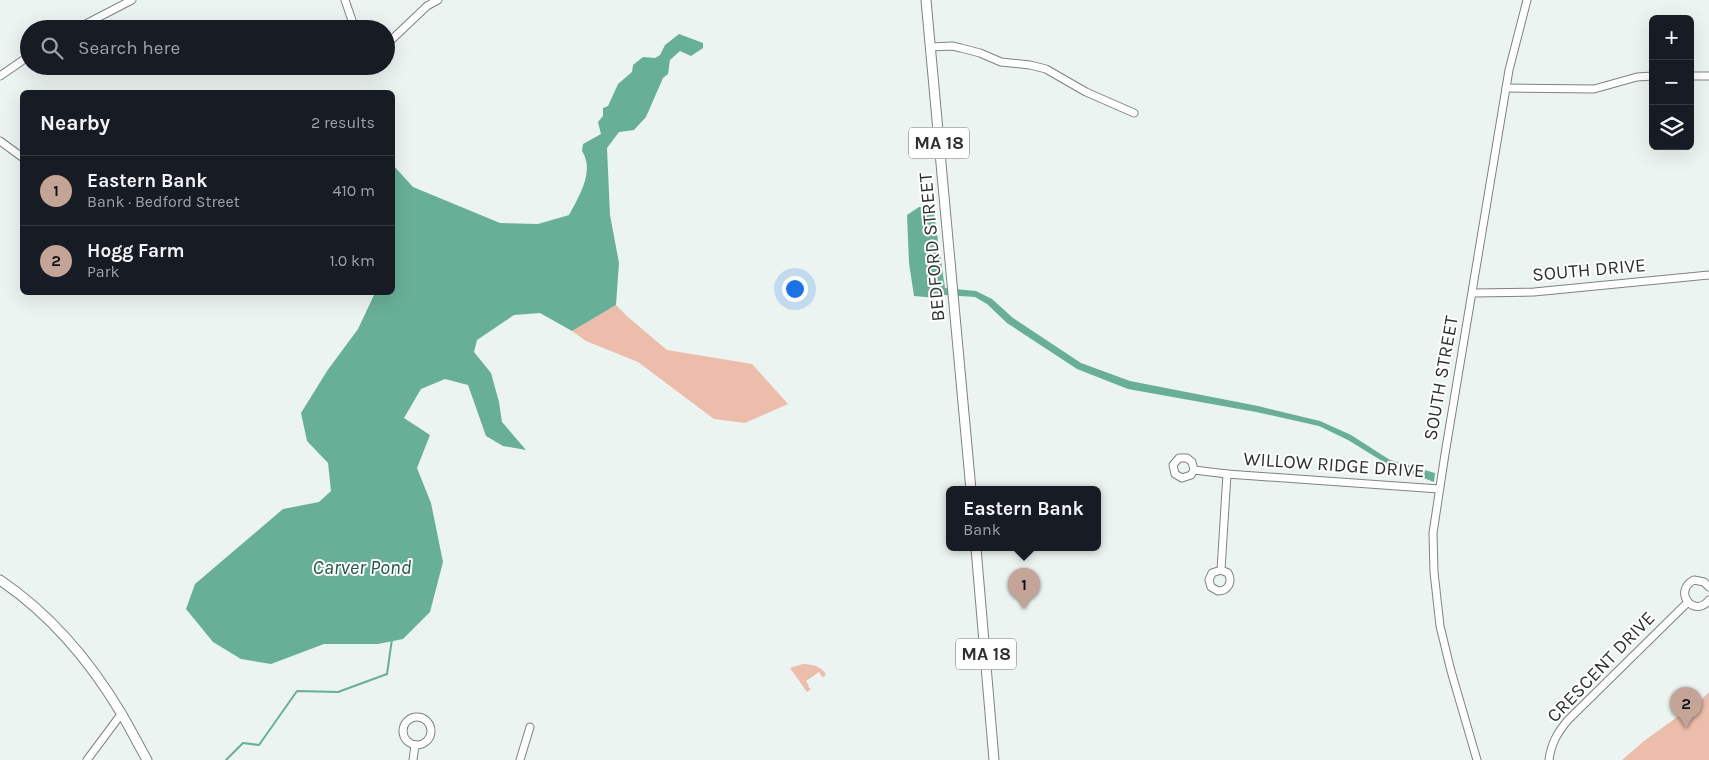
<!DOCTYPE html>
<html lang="en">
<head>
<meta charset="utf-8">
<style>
	body { margin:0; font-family:Karla,sans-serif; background:#242831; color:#f1f3f6 }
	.controls { position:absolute; right:15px; top:15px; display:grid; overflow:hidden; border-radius:8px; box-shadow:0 5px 20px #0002 }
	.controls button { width:45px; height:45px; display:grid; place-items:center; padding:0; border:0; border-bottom:1px solid #363941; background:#171b24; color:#f1f3f6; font:25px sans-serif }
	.you { position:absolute; left:794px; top:288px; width:18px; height:18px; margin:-12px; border:4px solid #fff; border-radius:50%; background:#1a73e8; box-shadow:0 0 0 8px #1a73e833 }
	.badge { display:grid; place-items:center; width:32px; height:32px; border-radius:50%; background:#c3a496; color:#111; font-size:16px; font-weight:700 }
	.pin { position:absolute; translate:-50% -41px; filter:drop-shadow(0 1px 2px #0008) }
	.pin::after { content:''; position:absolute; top:26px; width:18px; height:15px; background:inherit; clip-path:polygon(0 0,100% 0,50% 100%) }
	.popup { position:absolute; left:946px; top:486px; width:155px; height:65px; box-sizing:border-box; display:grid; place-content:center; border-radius:8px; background:#171b24; filter:drop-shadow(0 1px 4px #0005); font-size:16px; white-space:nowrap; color:#9ea1a6 }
	.popup b { font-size:19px; color:#f1f3f6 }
	.popup::after { content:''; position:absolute; left:50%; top:100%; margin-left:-10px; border:10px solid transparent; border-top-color:#171b24 }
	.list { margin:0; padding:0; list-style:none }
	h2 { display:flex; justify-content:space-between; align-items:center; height:65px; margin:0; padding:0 20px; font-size:21px }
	h2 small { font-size:16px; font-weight:400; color:#9ea1a6 }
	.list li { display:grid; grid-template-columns:32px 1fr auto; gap:15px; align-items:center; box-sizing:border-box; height:70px; padding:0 20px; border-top:1px solid #363941 }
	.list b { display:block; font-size:19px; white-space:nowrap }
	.list p { margin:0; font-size:16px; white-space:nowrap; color:#9ea1a6 }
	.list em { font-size:16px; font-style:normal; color:#9ea1a6 }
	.icon { flex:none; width:28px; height:28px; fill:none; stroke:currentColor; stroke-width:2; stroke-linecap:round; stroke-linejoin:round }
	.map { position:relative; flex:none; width:1709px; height:760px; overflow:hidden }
	.search { position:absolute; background:#171b24; box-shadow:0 5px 20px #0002; left:20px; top:20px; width:375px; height:55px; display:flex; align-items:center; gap:12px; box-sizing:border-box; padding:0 18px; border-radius:28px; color:#9ea1a6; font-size:19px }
	.panel { position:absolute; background:#171b24; box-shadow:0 5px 20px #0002; left:20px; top:90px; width:375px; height:205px; border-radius:8px }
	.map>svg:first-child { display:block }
	.green { fill:#ebbdaa }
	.water { fill:#68af98 }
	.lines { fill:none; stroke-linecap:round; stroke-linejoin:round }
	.stream { stroke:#68af98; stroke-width:2 }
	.minor-casing { stroke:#7d8481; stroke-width:9 }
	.major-casing { stroke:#7d8481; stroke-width:11 }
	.minor { stroke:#fff; stroke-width:7 }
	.major { stroke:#fff; stroke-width:9 }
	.labels { text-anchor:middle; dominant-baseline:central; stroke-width:4; stroke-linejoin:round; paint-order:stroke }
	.shield { fill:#fff; stroke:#6d6f6e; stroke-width:1 }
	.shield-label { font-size:18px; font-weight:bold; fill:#2e3130 }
	.street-label { font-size:19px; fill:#2e3130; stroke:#fff }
	.water-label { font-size:20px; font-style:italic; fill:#205a4a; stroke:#fff }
</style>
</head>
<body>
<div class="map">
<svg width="1709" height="760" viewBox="0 0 1709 760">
	<rect width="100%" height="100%" fill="#ecf4f1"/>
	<g class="green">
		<path d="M 616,305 L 628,317 L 667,350 L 752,364 L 788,404 L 745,423 L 714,419 L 638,362 L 586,341 L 572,331 Z"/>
		<path d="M 803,664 C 813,665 819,665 826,674 L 824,677 L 822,677 L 819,672 L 806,681 L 809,686 L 808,687 L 811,689 L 807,692 L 790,668 Z"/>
		<path d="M 1709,692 L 1709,760 L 1622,760 L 1644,741 L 1702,699 Z"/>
	</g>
	<g class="water">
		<path d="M 679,34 L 703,43 L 703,48 L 691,56 L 680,51 L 670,60 L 668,74 L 663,78 L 646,117 L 634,130 L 619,132 L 607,148 L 610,215 L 619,263 L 616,305 L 572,331 L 540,313 L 514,315 L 477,340 L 474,352 L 491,373 L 499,402 L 502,422 L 526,450 L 503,446 L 486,436 L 468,385 L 445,379 L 421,389 L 404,418 L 430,435 L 417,468 L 431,503 L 443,562 L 430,612 L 403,639 L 378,644 L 324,644 L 271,664 L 241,659 L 213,642 L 186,609 L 195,584 L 283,509 L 319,502 L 331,491 L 328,463 L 307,441 L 301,413 L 327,371 L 358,329 L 375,293 L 392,292 L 393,165 L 413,187 L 500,223 L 538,224 L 569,215 C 579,196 595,171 582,151 L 583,144 L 601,134 L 598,122 L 603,116 L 603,108 L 608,106 L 618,84 L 632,72 L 633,65 L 643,57 L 655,58 L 660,55 L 665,45 Z"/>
		<path d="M 919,207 L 933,207 L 945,288 L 976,291 L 992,299 L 1013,318 L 1081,363 L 1130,381 L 1258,406 L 1320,421 L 1351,435 L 1390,460 L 1435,473 L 1434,482 L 1387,464 L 1348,440 L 1319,426 L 1256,412 L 1128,389 L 1077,369 L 1007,323 L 987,304 L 975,297 L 945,295 L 936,298 L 914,296 L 909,263 L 907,215 Z"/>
	</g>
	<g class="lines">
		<path class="stream" d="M 226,760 L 243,743 L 259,745 L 297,691 L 338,692 L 387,674 L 392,639"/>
		<defs>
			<g id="minor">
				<path d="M 345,0 L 355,29"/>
				<path d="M 76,29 L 132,0"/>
				<path d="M 386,45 L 427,6 L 438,0"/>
				<path d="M 930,47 L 952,46 L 961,48 L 980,53 L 1001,62 L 1030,65 L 1046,69 L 1086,92 L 1134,113"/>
				<path d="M 0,76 L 29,56"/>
				<path d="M 1690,76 L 1709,76"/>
				<path d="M 1506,88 L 1594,89 L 1637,77 L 1653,76"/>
				<path d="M 0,141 L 22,157"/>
				<path d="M 1473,293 L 1534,292 L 1709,275"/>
				<path d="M 1194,470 L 1192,462 L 1187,458 L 1179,458 L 1173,465 L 1175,474 L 1182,478 L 1191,475 L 1194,470 L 1227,474"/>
				<path d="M 1221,570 L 1228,573 C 1233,582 1228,591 1218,591 L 1211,587 L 1209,580 L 1212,573 L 1221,570 L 1227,474 L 1439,489"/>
				<path d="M 1709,587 L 1704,582 L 1694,580 C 1672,591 1694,619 1709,600"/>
				<circle cx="417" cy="731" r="14"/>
				<path d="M 87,760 L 122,713"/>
				<path d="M 413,760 L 415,745"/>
				<path d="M 520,760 L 530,727"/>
				<path d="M 1477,760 L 1451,671 L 1440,626 L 1434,572 L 1433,533 L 1445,454 L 1509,70 L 1527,0"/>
				<path d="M 1549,760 C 1551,744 1557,733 1568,720 L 1688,602"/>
			</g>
			<g id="major">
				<path d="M 926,0 L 971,490"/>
				<path d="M 976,548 L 994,760"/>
				<path d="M 0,580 C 50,614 90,661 121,713 C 130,728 138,744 147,760"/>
			</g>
		</defs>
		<use href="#minor" class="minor-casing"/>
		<use href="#major" class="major-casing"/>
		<use href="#minor" class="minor"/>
		<use href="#major" class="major"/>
	</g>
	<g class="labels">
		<g class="shield">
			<rect x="909" y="127.5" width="60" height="31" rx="4"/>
			<rect x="956" y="638.5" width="60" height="31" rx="4"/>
		</g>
		<g class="shield-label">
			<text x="939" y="143">MA 18</text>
			<text x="986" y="654">MA 18</text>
		</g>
		<g class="street-label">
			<text transform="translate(932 247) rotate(-95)">BEDFORD STREET</text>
			<text transform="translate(1589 270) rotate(-5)">SOUTH DRIVE</text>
			<text transform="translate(1441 378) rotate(-80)">SOUTH STREET</text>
			<text transform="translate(1334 465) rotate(4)">WILLOW RIDGE DRIVE</text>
			<text transform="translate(1601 667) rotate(-46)">CRESCENT DRIVE</text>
		</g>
		<g class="water-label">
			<text x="362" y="567">Carver Pond</text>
		</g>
	</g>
</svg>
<div class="controls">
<button>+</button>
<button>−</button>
<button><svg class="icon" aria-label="layers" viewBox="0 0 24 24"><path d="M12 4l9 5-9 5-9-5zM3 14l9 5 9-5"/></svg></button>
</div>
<div class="you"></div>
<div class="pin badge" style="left:1024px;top:609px">1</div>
<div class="popup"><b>Eastern Bank</b>Bank</div>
<div class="pin badge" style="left:1686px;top:728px">2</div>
<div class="search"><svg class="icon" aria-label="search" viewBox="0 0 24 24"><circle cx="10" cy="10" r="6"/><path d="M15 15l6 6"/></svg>Search here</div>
<section class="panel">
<h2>Nearby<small>2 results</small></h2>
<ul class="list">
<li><span class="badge">1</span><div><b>Eastern Bank</b><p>Bank · Bedford Street</p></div><em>410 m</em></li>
<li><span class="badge">2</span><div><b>Hogg Farm</b><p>Park</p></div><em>1.0 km</em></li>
</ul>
</section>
</div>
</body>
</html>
